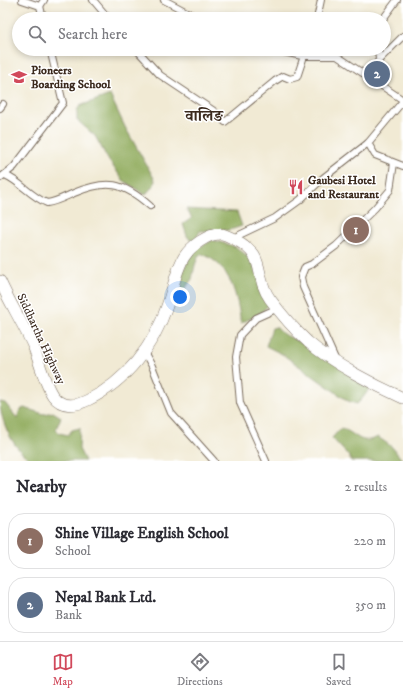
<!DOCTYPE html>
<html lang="en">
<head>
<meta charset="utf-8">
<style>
	body { margin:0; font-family:"IM FELL DW Pica","Noto Serif Devanagari",serif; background:#f7f7f7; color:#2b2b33 }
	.you { position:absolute; left:180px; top:297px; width:14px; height:14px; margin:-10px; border:3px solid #fff; border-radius:50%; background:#1a73e8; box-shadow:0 0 0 6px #1a73e833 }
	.badge { display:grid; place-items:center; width:26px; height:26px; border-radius:50%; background:#d1495b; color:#fff; font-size:13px; font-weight:700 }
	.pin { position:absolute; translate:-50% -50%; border:2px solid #fff; box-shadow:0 1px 4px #0006 }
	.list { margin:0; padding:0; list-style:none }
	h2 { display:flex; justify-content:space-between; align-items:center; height:52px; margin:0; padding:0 16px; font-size:17px }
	h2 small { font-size:13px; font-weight:400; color:#7c7c81 }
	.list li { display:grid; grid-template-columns:26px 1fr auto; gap:12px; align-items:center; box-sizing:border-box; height:56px; margin:0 8px 8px; padding:0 8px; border:1px solid #e1e1e2; border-radius:16px }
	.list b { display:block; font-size:15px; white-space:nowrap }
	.list p { margin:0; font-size:13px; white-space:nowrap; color:#7c7c81 }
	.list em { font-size:13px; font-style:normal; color:#7c7c81 }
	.icon { flex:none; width:22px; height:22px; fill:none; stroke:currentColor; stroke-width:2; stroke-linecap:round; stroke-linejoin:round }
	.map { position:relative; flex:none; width:403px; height:461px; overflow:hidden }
	.search { position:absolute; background:#fff; box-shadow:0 2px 6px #0003; left:12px; right:12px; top:12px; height:44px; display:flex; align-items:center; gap:10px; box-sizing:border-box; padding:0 14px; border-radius:22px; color:#7c7c81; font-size:15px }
	.sheet { height:180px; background:#fff }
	nav { display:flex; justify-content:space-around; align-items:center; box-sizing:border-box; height:56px; border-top:1px solid #e1e1e2; background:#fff; font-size:11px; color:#7c7c81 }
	nav a { display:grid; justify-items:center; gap:2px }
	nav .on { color:#d1495b }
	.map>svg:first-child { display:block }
	.forest { fill:#93ad60; stroke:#676c3f }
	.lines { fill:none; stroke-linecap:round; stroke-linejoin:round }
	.minor-casing { stroke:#7b6d5e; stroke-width:8 }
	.trunk-casing { stroke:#7b6d5e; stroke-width:12 }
	.minor { stroke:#fff; stroke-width:6 }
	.trunk { stroke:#fff; stroke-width:11 }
	.labels { text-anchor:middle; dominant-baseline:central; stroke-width:3; stroke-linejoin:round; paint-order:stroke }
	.poi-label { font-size:12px; font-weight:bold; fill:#3b2a1e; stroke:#fff; text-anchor:start }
	.street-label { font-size:12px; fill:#3b2a1e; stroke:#fff }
	.district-label { font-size:16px; font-weight:bold; fill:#3b2a1e; stroke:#fff }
</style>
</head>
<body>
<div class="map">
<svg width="403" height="461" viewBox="0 0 403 461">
	<rect width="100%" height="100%" fill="#fff"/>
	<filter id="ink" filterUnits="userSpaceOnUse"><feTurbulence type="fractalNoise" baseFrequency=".025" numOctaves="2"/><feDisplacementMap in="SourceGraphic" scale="8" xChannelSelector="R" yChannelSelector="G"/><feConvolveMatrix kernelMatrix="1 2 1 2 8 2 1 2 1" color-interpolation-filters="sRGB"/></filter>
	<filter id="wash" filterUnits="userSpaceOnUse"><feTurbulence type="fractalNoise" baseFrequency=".012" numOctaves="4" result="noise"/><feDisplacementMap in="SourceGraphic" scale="16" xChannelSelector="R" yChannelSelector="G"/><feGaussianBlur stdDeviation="0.9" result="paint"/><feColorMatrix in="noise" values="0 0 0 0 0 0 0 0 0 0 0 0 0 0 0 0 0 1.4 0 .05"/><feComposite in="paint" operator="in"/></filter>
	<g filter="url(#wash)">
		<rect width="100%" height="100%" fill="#f1ead4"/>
		<g class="forest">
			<path d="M 110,95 L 125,127 L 155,180 L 154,185 L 145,195 L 123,180 L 109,161 L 95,136 L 77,120 L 77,110 L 80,106 Z"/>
			<path d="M 186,209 L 237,212 L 242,226 L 230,230 L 200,231 L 197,237 L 191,241 L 187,236 L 183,224 L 192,218 Z"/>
			<path d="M 213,240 L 236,247 L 251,259 L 269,304 L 260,314 L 241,323 C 237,296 231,265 202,254 L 198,257 L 195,265 L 192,279 L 184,290 L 175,289 L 192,251 Z"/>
			<path d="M 276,327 L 283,334 L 304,344 L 371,386 C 368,391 361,401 357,404 L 348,401 L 282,354 L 266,346 L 272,328 Z"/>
			<path d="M 0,402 L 5,403 L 17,418 L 20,410 L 24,408 L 44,414 L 53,412 L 61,417 L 56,429 L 59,433 L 68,435 L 72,430 L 80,428 L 79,449 L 85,461 C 74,461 43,461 35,461 C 15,455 0,421 0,402 Z"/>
			<path d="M 341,428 C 358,434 359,446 378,437 L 392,447 L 403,461 L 351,461 L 348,455 L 332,438 Z"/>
		</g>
	</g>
	<g filter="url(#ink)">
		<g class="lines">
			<defs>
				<g id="minor">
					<path d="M 22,0 L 40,6 L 44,0"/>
					<path d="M 93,0 L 109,19"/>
					<path d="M 164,0 L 200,19"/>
					<path d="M 40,6 L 43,19"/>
					<path d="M 317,19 L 321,0"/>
					<path d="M 383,19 L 397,0"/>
					<path d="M 136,49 L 160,75 L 214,111 L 225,122 L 275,81 L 283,76 L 290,79 L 297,77 L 304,56"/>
					<path d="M 270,49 L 302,56 L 337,56 L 403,100"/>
					<path d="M 378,49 L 379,60"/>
					<path d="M 368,77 L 379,60 L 403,36"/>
					<path d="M 0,108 L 3,104"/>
					<path d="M 368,143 L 375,155 L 403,166"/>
					<path d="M 5,175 C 21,182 31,197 47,203 C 56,202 65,197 74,193 C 107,179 123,182 150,206"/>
					<path d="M 0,178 L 14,167 L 63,103 L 50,49"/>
					<path d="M 233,238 L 275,218 L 300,200 L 323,178 L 368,143 L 403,101"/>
					<path d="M 144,352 L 152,366 L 171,413 L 214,461"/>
					<path d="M 336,361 L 303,287 L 301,277 L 305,267 L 312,264 L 336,246 L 375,208 L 390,190 L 394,163"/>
					<path d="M 266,461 L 240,403 L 236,357 L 240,335 L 256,318 L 278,308"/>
				</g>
				<path id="trunk" d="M 0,281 C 10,304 24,325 34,348 C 39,361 45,385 53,396 C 62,408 76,406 88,400 C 125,382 154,346 167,306 C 172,292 176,270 184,257 C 190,247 208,233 221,234 C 225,234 232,238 236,240 C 268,257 253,275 270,299 C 281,314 295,330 308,342 C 332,363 374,385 403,398"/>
			</defs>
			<use href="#minor" class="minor-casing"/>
			<use href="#trunk" class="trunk-casing"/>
			<use href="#minor" class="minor"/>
			<use href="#trunk" class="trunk"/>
		</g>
	</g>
	<defs>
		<symbol id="school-bare" viewBox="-9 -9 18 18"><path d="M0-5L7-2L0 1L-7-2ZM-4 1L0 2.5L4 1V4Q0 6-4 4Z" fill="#d1495b" stroke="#fff" stroke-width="2.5" paint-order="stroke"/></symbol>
		<symbol id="restaurant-bare" viewBox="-9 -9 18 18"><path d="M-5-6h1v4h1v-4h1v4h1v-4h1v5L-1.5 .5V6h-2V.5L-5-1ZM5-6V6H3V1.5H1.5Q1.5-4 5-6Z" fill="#d1495b" stroke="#fff" stroke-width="2.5" paint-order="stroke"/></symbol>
	</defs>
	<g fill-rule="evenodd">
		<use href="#school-bare" x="8" y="66" width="22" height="22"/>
		<use href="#restaurant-bare" x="285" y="176" width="22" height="22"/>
	</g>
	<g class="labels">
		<g class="poi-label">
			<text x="31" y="70">Pioneers<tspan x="31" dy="14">Boarding School</tspan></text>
			<text x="308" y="180">Gaubesi Hotel<tspan x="308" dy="14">and Restaurant</tspan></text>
		</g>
		<g class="street-label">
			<text transform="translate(41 339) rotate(65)">Siddhartha Highway</text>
		</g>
		<g class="district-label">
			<text x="204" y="116">वालिङ</text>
		</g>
	</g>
</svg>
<div class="you"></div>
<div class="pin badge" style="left:356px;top:230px;background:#8d6e63">1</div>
<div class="pin badge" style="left:377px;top:74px;background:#5c6f8a">2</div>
<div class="search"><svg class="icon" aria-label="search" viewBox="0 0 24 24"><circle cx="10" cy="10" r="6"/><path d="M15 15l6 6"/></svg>Search here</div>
</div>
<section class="sheet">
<h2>Nearby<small>2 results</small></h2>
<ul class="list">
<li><span class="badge" style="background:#8d6e63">1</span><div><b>Shine Village English School</b><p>School</p></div><em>220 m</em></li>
<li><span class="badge" style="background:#5c6f8a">2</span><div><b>Nepal Bank Ltd.</b><p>Bank</p></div><em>350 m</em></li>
</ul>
</section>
<nav>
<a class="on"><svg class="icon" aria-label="map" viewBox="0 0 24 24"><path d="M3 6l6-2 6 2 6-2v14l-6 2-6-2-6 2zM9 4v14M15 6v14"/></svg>Map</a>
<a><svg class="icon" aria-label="directions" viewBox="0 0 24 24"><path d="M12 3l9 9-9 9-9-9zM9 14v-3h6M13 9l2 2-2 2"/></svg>Directions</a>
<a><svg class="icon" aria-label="saved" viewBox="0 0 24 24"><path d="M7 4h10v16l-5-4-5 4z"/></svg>Saved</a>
</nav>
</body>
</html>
